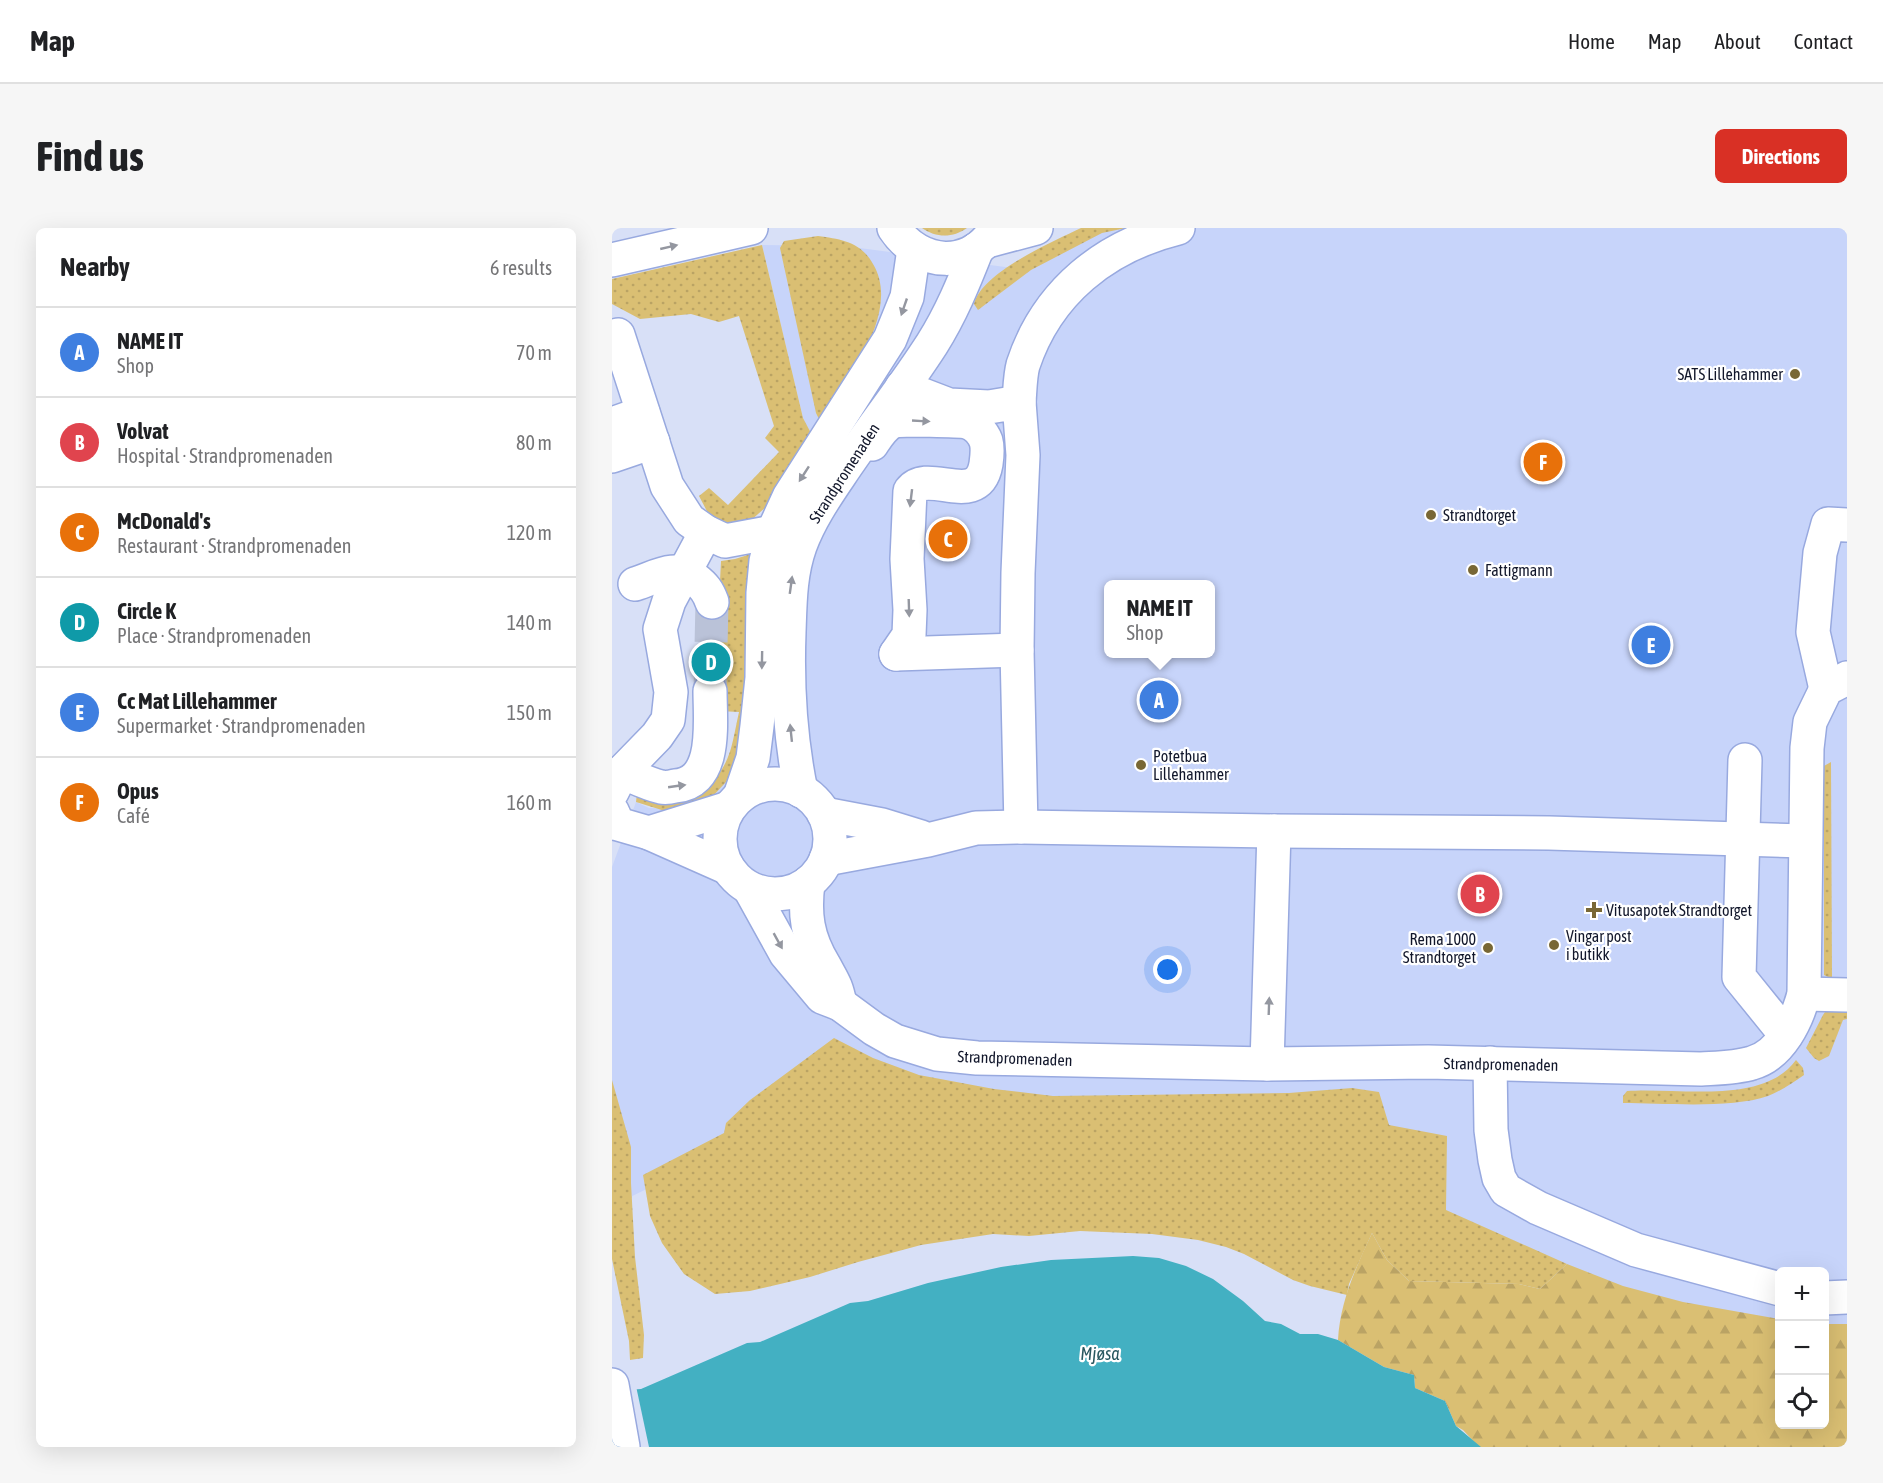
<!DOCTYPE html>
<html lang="en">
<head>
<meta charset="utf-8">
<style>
	body { margin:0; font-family:"Asap Condensed",sans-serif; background:#f6f6f6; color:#202124 }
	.controls { position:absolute; right:18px; bottom:18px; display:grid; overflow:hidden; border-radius:9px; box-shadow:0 6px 24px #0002 }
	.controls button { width:54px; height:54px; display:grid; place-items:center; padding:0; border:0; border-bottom:2px solid #e0e0e0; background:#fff; color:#202124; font:30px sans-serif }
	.you { position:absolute; left:556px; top:742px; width:21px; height:21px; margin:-15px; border:4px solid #fff; border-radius:50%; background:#1a73e8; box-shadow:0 0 0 9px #1a73e833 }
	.badge { display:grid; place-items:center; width:39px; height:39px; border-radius:50%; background:#d93025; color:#fff; font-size:20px; font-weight:700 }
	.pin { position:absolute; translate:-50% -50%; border:3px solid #fff; box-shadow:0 2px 6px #0006 }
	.popup { position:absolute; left:492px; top:352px; width:111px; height:78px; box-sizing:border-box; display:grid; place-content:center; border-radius:9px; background:#fff; filter:drop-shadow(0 2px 4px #0005); font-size:20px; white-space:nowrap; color:#757577 }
	.popup b { font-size:22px; color:#202124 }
	.popup::after { content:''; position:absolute; left:50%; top:100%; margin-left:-12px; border:12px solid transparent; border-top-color:#fff }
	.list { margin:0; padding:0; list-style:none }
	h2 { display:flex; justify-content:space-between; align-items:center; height:78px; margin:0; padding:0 24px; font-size:26px }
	h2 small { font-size:20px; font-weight:400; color:#757577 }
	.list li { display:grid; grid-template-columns:39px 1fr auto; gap:18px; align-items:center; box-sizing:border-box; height:90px; padding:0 24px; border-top:2px solid #e0e0e0 }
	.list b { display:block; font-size:22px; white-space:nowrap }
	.list p { margin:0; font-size:20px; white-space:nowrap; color:#757577 }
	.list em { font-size:20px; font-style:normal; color:#757577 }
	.icon { flex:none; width:33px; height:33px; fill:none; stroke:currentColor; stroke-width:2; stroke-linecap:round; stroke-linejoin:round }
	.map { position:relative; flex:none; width:1235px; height:1219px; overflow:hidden; border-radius:9px }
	header { display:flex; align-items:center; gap:36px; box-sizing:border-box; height:84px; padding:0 30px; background:#fff; border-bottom:2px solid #e0e0e0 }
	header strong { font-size:28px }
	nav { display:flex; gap:33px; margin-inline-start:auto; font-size:21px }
	.intro { display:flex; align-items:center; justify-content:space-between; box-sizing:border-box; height:144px; padding:0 36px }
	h1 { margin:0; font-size:42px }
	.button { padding:15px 27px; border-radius:9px; background:#d93025; color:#fff; font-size:21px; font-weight:700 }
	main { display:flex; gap:36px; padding:0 36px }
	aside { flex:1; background:#fff; border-radius:9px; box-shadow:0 6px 24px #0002 }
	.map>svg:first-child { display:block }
	.built { fill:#c7d4fa; fill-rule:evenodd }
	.grass { fill:url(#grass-dots) }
	.forest { fill:url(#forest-firs) }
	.water { fill:#43b0c2 }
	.pier { fill:#d8e0f7 }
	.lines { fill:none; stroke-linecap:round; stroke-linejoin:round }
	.minor-tunnel { stroke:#bac2d8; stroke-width:33; stroke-dasharray:33 16; stroke-linecap:butt }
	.minor-casing { stroke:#98a9df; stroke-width:36 }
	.highway-casing { stroke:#98a9df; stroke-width:36 }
	.minor { stroke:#fff; stroke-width:33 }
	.highway { stroke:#fff; stroke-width:33 }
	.oneway { fill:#9497a0 }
	.poi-dot { fill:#786735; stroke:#fff; stroke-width:2 }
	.labels { text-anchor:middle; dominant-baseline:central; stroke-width:4.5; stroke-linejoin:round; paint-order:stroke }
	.poi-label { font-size:16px; fill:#12172b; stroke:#fff; text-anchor:start }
	.street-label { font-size:16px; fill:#12172b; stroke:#fff }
	.water-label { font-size:18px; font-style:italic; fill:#28575f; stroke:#fff }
</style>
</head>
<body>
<header>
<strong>Map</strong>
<nav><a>Home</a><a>Map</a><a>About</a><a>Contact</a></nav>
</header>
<div class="intro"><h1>Find us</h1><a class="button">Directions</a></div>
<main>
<aside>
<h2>Nearby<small>6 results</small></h2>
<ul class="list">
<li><span class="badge" style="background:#3f7fe0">A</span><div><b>NAME IT</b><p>Shop</p></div><em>70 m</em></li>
<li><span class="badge" style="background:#e0444e">B</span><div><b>Volvat</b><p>Hospital · Strandpromenaden</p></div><em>80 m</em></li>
<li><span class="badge" style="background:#e8710a">C</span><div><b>McDonald's</b><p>Restaurant · Strandpromenaden</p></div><em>120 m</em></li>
<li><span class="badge" style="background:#0f9aa8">D</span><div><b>Circle K</b><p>Place · Strandpromenaden</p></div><em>140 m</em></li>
<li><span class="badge" style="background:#3f7fe0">E</span><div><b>Cc Mat Lillehammer</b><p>Supermarket · Strandpromenaden</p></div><em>150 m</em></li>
<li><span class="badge" style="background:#e8710a">F</span><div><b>Opus</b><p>Café</p></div><em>160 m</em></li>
</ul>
</aside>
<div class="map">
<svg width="1235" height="1219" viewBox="0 0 1235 1219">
	<defs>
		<pattern id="grass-dots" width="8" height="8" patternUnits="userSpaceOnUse" patternTransform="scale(1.5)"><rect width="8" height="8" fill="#dabf73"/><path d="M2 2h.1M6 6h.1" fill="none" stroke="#baa364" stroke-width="1.8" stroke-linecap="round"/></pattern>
		<pattern id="forest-firs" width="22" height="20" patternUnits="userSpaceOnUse" patternTransform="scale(1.5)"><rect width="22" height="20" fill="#dabf73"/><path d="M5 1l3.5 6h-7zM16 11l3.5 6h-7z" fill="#baa364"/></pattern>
	</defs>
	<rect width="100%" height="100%" fill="#d8e0f7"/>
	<path class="built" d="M 486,0 L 1235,0 L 1235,1101 L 1213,1099 L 1212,1044 L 1168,1044 L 1167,1097 L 1062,1091 L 836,1011 L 242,859 L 0,978 L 0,639 L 24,574 L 37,580 L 79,581 L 124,532 L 142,327 L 154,279 L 200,209 L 191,190 L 150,17 L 232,18 L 401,40 ZM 496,356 L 598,356 L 598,426 L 496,426 Z"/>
	<g class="grass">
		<path d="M 310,0 L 355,0 C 341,10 324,10 310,0 Z"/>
		<path d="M 469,0 L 514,0 L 490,5 L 419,42 L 366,82 L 362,76 C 370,44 440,14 469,0 Z"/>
		<path d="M 206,8 C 229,11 249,14 261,36 C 290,84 234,154 209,195 L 204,185 L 168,20 L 172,13 Z"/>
		<path d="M 150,17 L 191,190 L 201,209 L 154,279 L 137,294 L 118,299 L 98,289 L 87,268 L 97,260 L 116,277 L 167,224 L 153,210 L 162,198 L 127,88 L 107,94 L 79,86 L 28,91 L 0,76 L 0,51 Z"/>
		<path d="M 139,326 L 135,481 L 124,532 L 120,543 L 114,554 L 100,569 L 53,583 L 24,574 L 25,565 L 98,557 C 120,533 120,515 127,484 L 107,483 L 110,374 L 107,374 L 109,333 L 123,331 Z"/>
		<path d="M 1219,534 L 1220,751 L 1212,747 L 1212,538 Z"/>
		<path d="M 1235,782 L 1235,791 L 1231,792 L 1217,828 L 1207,833 L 1202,830 L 1194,820 L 1211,787 L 1213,784 Z"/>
		<path d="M 222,810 L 261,830 L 307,847 L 382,861 L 441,868 L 677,865 L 740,860 L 767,864 L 777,897 L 835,908 L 834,982 L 955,1036 L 928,1061 L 907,1056 L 797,1053 L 775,1032 L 760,1005 L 737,1056 L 735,1067 L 698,1058 L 681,1052 L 632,1026 L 614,1019 L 586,1012 L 540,1006 L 468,1003 L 417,1008 L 381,1006 L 309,1017 L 246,1034 L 198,1049 L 138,1063 L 103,1066 L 72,1046 L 50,1015 L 38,988 L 31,947 L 112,905 L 114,895 L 138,872 Z"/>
		<path d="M 1184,832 L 1191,840 L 1192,847 C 1180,855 1169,863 1156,868 C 1119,881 1051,875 1011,875 L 1011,868 L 1015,863 C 1064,859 1151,878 1184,832 Z"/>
		<path d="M 0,852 L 19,919 L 19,955 L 23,1029 L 32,1107 L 31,1130 L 18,1132 L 17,1113 L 0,1031 Z"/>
	</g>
	<path class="forest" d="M 760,1005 L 775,1032 L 797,1053 L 907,1056 L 928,1061 L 955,1036 L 1011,1058 L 1071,1074 L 1167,1091 L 1168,1196 L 1212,1196 L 1213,1096 L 1235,1096 L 1235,1219 L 867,1219 L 851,1202 L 844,1198 L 833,1173 L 803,1160 L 802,1147 L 772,1139 L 726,1112 C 728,1074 744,1039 760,1005 Z"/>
	<path class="water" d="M 521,1028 L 547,1030 L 574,1038 L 601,1051 L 631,1073 L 653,1093 L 669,1096 L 688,1106 L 706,1106 L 726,1112 L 772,1139 L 802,1147 L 803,1160 L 833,1173 L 844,1198 L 869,1219 L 0,1219 L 0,1163 L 29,1161 L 135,1115 L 148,1114 L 238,1075 L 256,1073 L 316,1055 L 389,1039 L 439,1032 Z"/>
	<path class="pier" d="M 24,1158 L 37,1219 L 0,1219 L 0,1160 Z"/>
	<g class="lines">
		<path class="minor-tunnel" d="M 98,463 L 100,374"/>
		<defs>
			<g id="minor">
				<path d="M 0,109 L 6,107 L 55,258 L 77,292 L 94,304 L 113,313 L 161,304"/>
				<path d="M 290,159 L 337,177 L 377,179 L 407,174 L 411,227 L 406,345 L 405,422 L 409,599"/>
				<path d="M 407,174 C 408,162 408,148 411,137 C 435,64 493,18 566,0"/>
				<path d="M 0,196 L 31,185"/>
				<path d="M 260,216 C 266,207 272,197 282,193 C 287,191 349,193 355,194 C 364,197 371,205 374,213 C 376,220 375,229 374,236 C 366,282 316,239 298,263 L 295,331 L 298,382 L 297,407 L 284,426"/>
				<path d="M 0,228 L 41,214"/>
				<path d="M 23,356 C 45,349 62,336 83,351 C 92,358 96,363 100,374"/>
				<path d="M 284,426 L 405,422"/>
				<path d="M 1214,461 L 1201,404 L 1208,325 L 1216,296 L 1235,297"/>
				<path d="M 1133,532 L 1127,749 L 1174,807"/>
				<path d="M 10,544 C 22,549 36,556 49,559 C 54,560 59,559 63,558 C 106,555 98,494 98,463"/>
				<circle cx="163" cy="611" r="55"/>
				<path d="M 189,563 C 178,510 175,458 177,404 C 178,375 178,346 188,318 C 197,293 213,269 228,247 C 258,202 291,161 320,116 C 339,86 352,54 365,21"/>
				<path d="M 0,564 L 10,544 L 45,508 L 56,492 L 59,464 L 48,401 L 57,373 L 94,304"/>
				<path d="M 128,568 L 141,530 L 145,498 L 150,450 L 151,365 L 154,333 L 161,304 L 177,269 L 278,111 L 295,69 L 302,21"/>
				<path d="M 0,583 L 6,596 L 37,605 L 116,640"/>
				<path d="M 212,586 L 270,597 L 309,609"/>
				<path d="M 37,605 L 117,580"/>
				<path d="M 214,631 L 316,612 L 364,600 L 409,599 L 662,603 L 937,605 L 1193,613"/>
				<path d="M 196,655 C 192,686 195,709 212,737 C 221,754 224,756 228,776"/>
				<path d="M 138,661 L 174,726 L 210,769 L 228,776 L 262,801 L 283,813 L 325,826 L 365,830 L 655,836 L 816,834 L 1089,841 C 1106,840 1124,840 1140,835 C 1169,827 1185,792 1192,766 L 1195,520 L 1198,494 L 1214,461 L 1235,450"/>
				<path d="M 1192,766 L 1235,767"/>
				<path d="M 878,835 L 879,902 L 883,932 L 887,950 L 894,962 L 926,980 L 1024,1022 L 1168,1061"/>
				<path d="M 655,836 L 662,603"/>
				<path d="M 1212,1070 L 1235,1069"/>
			</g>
			<g id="highway">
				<path d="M 282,0 C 308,39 359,42 384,0"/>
				<path d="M 375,13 L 424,0"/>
				<path d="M 0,32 L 139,0"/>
				<path d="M 0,1157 L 11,1219"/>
			</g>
		</defs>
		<use href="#minor" class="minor-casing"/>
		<use href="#highway" class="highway-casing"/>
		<use href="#minor" class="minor"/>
		<use href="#highway" class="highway"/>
	</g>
	<defs><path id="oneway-solid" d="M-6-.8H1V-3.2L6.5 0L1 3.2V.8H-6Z" transform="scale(1.5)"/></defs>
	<g class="oneway">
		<use href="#oneway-solid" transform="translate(57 19) rotate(-13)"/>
		<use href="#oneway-solid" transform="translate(292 79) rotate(109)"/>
		<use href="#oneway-solid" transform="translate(309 193) rotate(3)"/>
		<use href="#oneway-solid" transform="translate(192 246) rotate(123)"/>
		<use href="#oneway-solid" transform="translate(299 270) rotate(97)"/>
		<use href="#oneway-solid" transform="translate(179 357) rotate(-82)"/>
		<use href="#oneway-solid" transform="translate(297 380) rotate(88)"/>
		<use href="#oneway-solid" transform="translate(150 432) rotate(91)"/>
		<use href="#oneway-solid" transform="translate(179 505) rotate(-96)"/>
		<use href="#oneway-solid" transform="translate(65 558) rotate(-8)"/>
		<use href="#oneway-solid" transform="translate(166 713) rotate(61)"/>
		<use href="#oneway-solid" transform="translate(657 778) rotate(-88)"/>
	</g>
	<g class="poi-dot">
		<circle cx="1183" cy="146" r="6"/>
		<circle cx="819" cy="287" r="6"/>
		<circle cx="861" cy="342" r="6"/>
		<circle cx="529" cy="537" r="6"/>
		<path d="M979 673h6v6h6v6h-6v6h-6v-6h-6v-6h6z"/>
		<circle cx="942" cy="717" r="6"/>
		<circle cx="876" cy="720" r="6"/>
	</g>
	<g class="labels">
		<g class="poi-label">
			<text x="1171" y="146" text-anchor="end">SATS Lillehammer</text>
			<text x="831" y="287">Strandtorget</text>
			<text x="873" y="342">Fattigmann</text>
			<text x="541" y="528">Potetbua<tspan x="541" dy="18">Lillehammer</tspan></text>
			<text x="994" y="682">Vitusapotek Strandtorget</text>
			<text x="954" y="708">Vingar post<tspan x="954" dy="18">i butikk</tspan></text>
			<text x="864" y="711" text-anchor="end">Rema 1000<tspan x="864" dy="18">Strandtorget</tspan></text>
		</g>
		<g class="street-label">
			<text transform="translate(232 245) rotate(-57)">Strandpromenaden</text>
			<text transform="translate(403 830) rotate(2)">Strandpromenaden</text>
			<text transform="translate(889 836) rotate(1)">Strandpromenaden</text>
		</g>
		<g class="water-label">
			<text x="488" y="1125">Mjøsa</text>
		</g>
	</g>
</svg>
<div class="controls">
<button>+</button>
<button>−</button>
<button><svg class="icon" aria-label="locate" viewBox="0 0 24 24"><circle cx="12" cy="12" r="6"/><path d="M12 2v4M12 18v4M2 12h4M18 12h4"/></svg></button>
</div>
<div class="you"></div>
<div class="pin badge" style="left:547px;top:472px;background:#3f7fe0">A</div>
<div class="popup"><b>NAME IT</b>Shop</div>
<div class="pin badge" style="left:868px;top:666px;background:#e0444e">B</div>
<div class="pin badge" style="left:336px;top:311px;background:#e8710a">C</div>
<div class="pin badge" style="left:99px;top:434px;background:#0f9aa8">D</div>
<div class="pin badge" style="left:1039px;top:417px;background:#3f7fe0">E</div>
<div class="pin badge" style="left:931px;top:234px;background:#e8710a">F</div>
</div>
</main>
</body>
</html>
